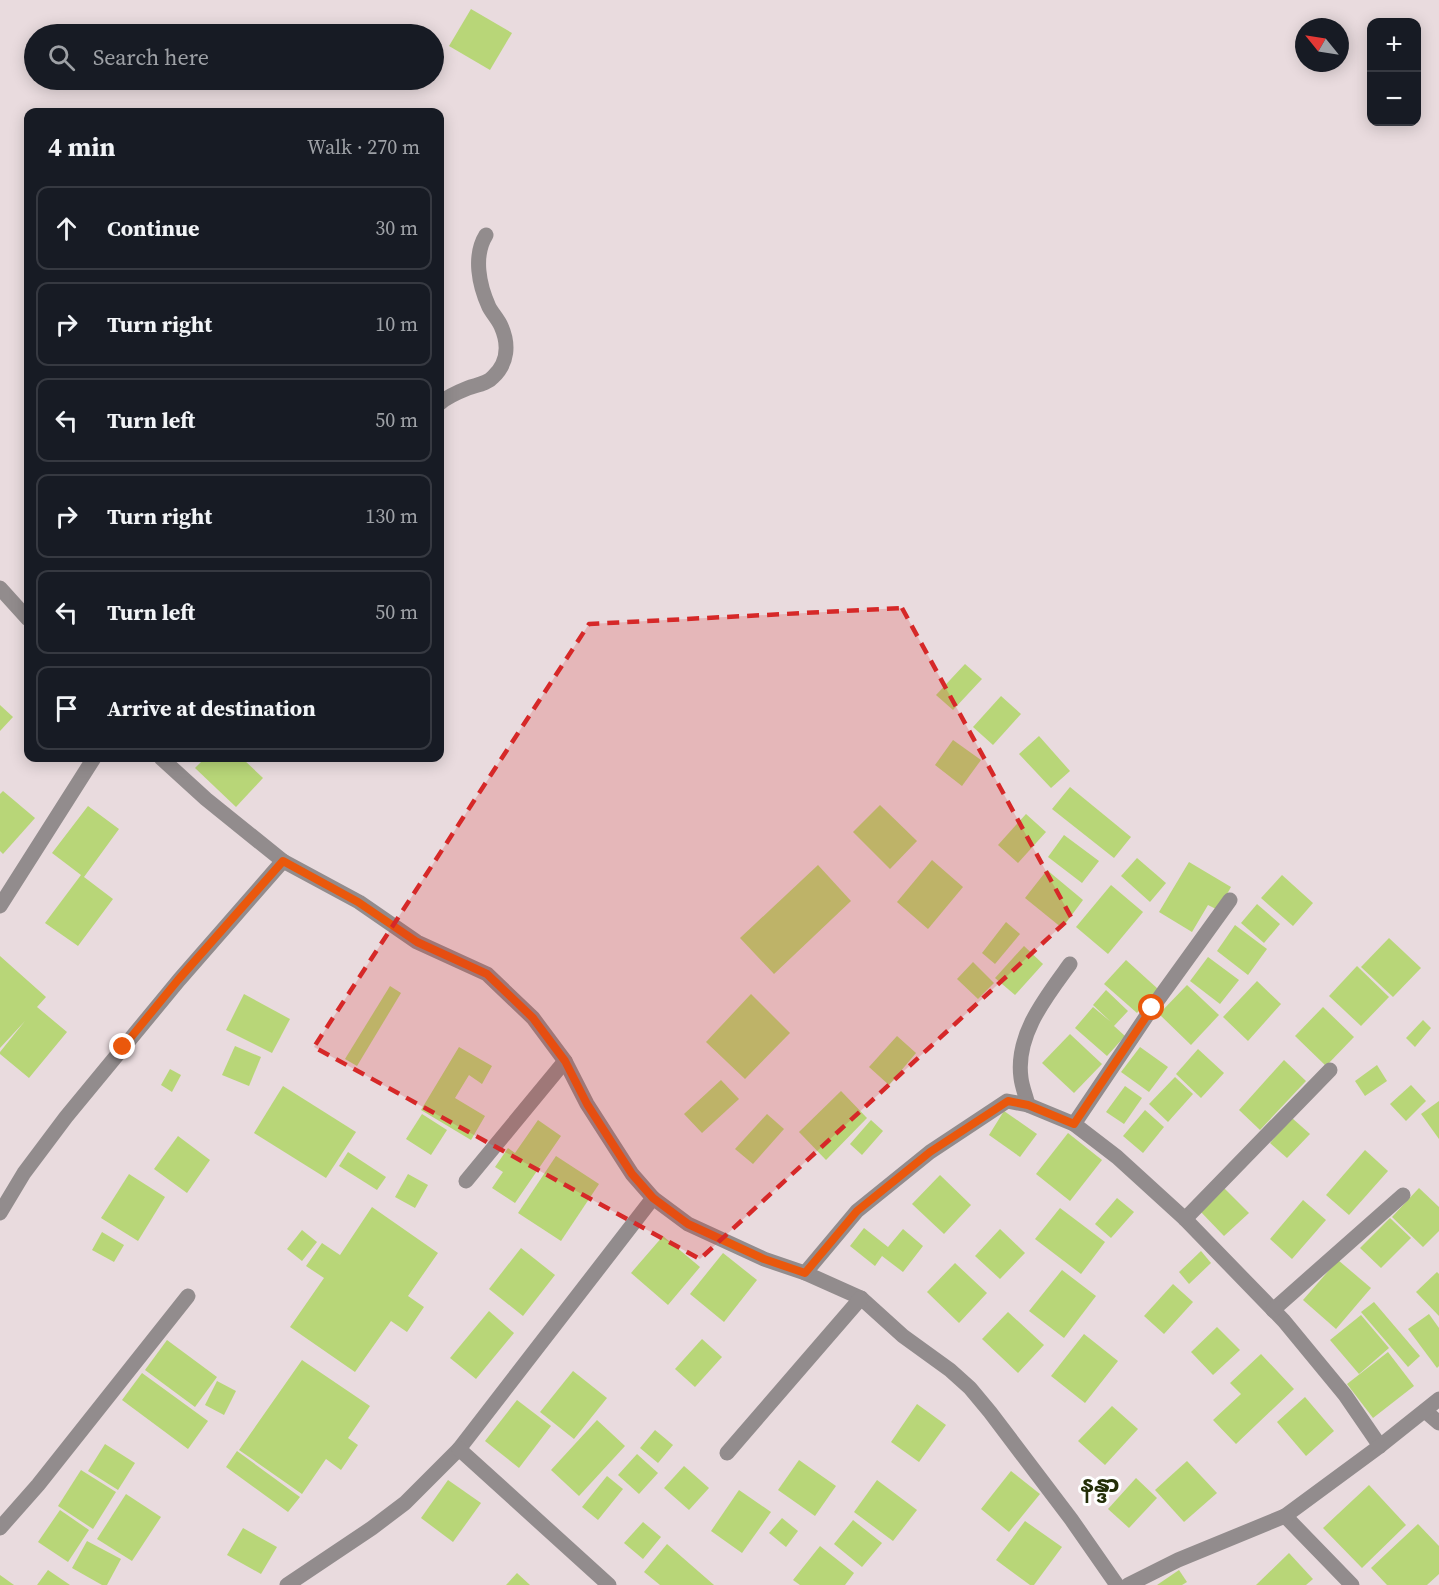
<!DOCTYPE html>
<html lang="en">
<head>
<meta charset="utf-8">
<style>
	body { margin:0; font-family:"Source Serif 4","Noto Sans Myanmar",serif; background:#242831; color:#f1f3f6 }
	.controls { position:absolute; right:18px; top:18px; display:grid; overflow:hidden; border-radius:12px; box-shadow:0 3px 15px #0003 }
	.controls button { width:54px; height:54px; display:grid; place-items:center; padding:0; border:0; border-bottom:2px solid #363941; background:#171b24; color:#f1f3f6; font:30px sans-serif }
	.compass { position:absolute; left:1295px; top:18px; width:54px; height:54px; border-radius:50%; background:#171b24; box-shadow:0 3px 15px #0003; rotate:300deg }
	.stop { position:absolute; width:18px; height:18px; margin:-14px; border:4px solid #ea580c; border-radius:50%; background:#fff }
	.stop.end { background:#ea580c; border-color:#fff; box-shadow:0 2px 6px #0008 }
	.list { margin:0; padding:0; list-style:none }
	h2 { display:flex; justify-content:space-between; align-items:center; height:78px; margin:0; padding:0 24px; font-size:26px }
	h2 small { font-size:20px; font-weight:400; color:#9ea1a6 }
	.list li { display:grid; grid-template-columns:39px 1fr auto; gap:18px; align-items:center; box-sizing:border-box; height:84px; margin:0 12px 12px; padding:0 12px; border:2px solid #363941; border-radius:12px }
	.list b { display:block; font-size:22px; white-space:nowrap }
	.list em { font-size:20px; font-style:normal; color:#9ea1a6 }
	.icon { flex:none; width:33px; height:33px; fill:none; stroke:currentColor; stroke-width:2; stroke-linecap:round; stroke-linejoin:round }
	.map { position:relative; flex:none; width:1439px; height:1585px; overflow:hidden }
	.search { position:absolute; background:#171b24; box-shadow:0 3px 15px #0003; left:24px; top:24px; width:420px; height:66px; display:flex; align-items:center; gap:15px; box-sizing:border-box; padding:0 21px; border-radius:33px; color:#9ea1a6; font-size:22px }
	.panel { position:absolute; background:#171b24; box-shadow:0 3px 15px #0003; left:24px; top:108px; width:420px; height:654px; border-radius:12px }
	.map>svg:first-child { display:block }
	.building { fill:#b8d678 }
	.lines { fill:none; stroke-linecap:round; stroke-linejoin:round }
	.minor { stroke:#928c8d; stroke-width:15 }
	.route { stroke:#ea580c; stroke-width:8 }
	.marked { fill:#d62828; fill-opacity:0.2; stroke:#d62828; stroke-width:4.5; stroke-dasharray:12 8; stroke-linejoin:round }
	.labels { text-anchor:middle; dominant-baseline:central; stroke-width:6; stroke-linejoin:round; paint-order:stroke }
	.quarter-label { font-size:24px; font-weight:bold; fill:#232e08; stroke:#fff }
</style>
</head>
<body>
<div class="map">
<svg width="1439" height="1585" viewBox="0 0 1439 1585">
	<rect width="100%" height="100%" fill="#e9dbde"/>
	<g class="building">
		<path d="M 471,9 L 512,33 L 490,70 L 449,46 Z"/>
		<path d="M 965,664 L 982,679 L 953,710 L 936,695 Z"/>
		<path d="M 1001,696 L 1021,714 L 993,745 L 973,727 Z"/>
		<path d="M 0,705 L 13,717 L 0,731 Z"/>
		<path d="M 1039,736 L 1070,771 L 1051,788 L 1019,754 Z"/>
		<path d="M 953,740 L 981,760 L 962,786 L 935,765 Z"/>
		<path d="M 205,758 L 242,758 L 263,778 L 236,807 L 195,768 Z"/>
		<path d="M 1070,787 L 1131,837 L 1114,858 L 1052,809 Z"/>
		<path d="M 3,791 L 35,818 L 3,854 L 0,851 L 0,794 Z"/>
		<path d="M 880,805 L 917,841 L 890,869 L 853,832 Z"/>
		<path d="M 88,806 L 119,829 L 84,877 L 113,899 L 78,946 L 45,923 L 81,875 L 52,853 Z"/>
		<path d="M 1026,814 L 1046,832 L 1018,863 L 998,845 Z"/>
		<path d="M 1064,835 L 1099,861 L 1082,883 L 1048,857 Z"/>
		<path d="M 1137,858 L 1166,883 L 1150,902 L 1121,876 Z"/>
		<path d="M 932,860 L 963,887 L 928,929 L 897,902 Z"/>
		<path d="M 1189,862 L 1231,887 L 1218,910 L 1208,905 L 1192,932 L 1159,912 Z"/>
		<path d="M 818,865 L 851,901 L 774,974 L 740,938 Z"/>
		<path d="M 1047,870 L 1083,900 L 1062,928 L 1025,898 Z"/>
		<path d="M 1282,875 L 1313,903 L 1293,926 L 1261,898 Z"/>
		<path d="M 1111,885 L 1143,912 L 1108,954 L 1076,927 Z"/>
		<path d="M 1257,904 L 1280,924 L 1264,943 L 1241,923 Z"/>
		<path d="M 1006,922 L 1020,934 L 995,964 L 982,953 Z"/>
		<path d="M 1235,925 L 1267,949 L 1248,975 L 1217,951 Z"/>
		<path d="M 1389,938 L 1421,968 L 1393,997 L 1361,967 Z"/>
		<path d="M 1024,946 L 1043,964 L 1015,995 L 995,978 Z"/>
		<path d="M 0,956 L 46,997 L 37,1007 L 67,1032 L 29,1078 L 0,1054 L 0,1052 L 25,1021 L 0,1048 Z"/>
		<path d="M 1208,957 L 1239,980 L 1220,1004 L 1190,981 Z"/>
		<path d="M 1126,960 L 1158,989 L 1137,1013 L 1104,984 Z"/>
		<path d="M 973,962 L 994,983 L 978,999 L 957,979 Z"/>
		<path d="M 1357,966 L 1389,997 L 1361,1026 L 1329,996 Z"/>
		<path d="M 1257,981 L 1281,1004 L 1248,1041 L 1223,1017 Z"/>
		<path d="M 1187,985 L 1219,1015 L 1191,1045 L 1159,1014 Z"/>
		<path d="M 390,986 L 401,993 L 357,1066 L 345,1059 Z"/>
		<path d="M 1106,990 L 1128,1011 L 1114,1026 L 1125,1036 L 1107,1056 L 1075,1028 L 1093,1007 L 1111,1022 L 1093,1005 Z"/>
		<path d="M 244,994 L 290,1019 L 272,1053 L 226,1030 Z"/>
		<path d="M 751,994 L 790,1033 L 745,1079 L 706,1042 Z"/>
		<path d="M 1323,1007 L 1354,1037 L 1326,1066 L 1295,1036 Z"/>
		<path d="M 1423,1020 L 1431,1028 L 1415,1047 L 1406,1038 Z"/>
		<path d="M 1070,1034 L 1102,1064 L 1074,1093 L 1042,1063 Z"/>
		<path d="M 897,1036 L 916,1053 L 889,1085 L 869,1067 Z"/>
		<path d="M 235,1046 L 261,1057 L 249,1086 L 222,1075 Z"/>
		<path d="M 459,1047 L 492,1066 L 482,1084 L 469,1075 L 455,1098 L 485,1116 L 471,1140 L 421,1110 Z"/>
		<path d="M 1140,1047 L 1168,1067 L 1149,1092 L 1121,1072 Z"/>
		<path d="M 1198,1049 L 1224,1073 L 1201,1098 L 1176,1074 Z"/>
		<path d="M 1284,1060 L 1306,1081 L 1260,1130 L 1239,1110 Z"/>
		<path d="M 1377,1065 L 1387,1081 L 1365,1096 L 1355,1081 Z"/>
		<path d="M 170,1069 L 181,1075 L 172,1092 L 161,1085 Z"/>
		<path d="M 1175,1077 L 1193,1094 L 1168,1122 L 1149,1104 Z"/>
		<path d="M 721,1080 L 739,1099 L 702,1133 L 684,1114 Z"/>
		<path d="M 1411,1085 L 1426,1101 L 1406,1121 L 1390,1104 Z"/>
		<path d="M 283,1086 L 356,1132 L 326,1178 L 254,1133 Z"/>
		<path d="M 1125,1086 L 1142,1098 L 1124,1124 L 1106,1112 Z"/>
		<path d="M 841,1091 L 867,1118 L 826,1160 L 799,1132 Z"/>
		<path d="M 1439,1101 L 1439,1139 L 1421,1114 Z"/>
		<path d="M 1145,1110 L 1164,1127 L 1143,1153 L 1123,1136 Z"/>
		<path d="M 1004,1111 L 1037,1134 L 1020,1157 L 989,1135 Z"/>
		<path d="M 422,1114 L 447,1130 L 431,1155 L 406,1139 Z"/>
		<path d="M 767,1114 L 784,1129 L 753,1164 L 735,1149 Z"/>
		<path d="M 1292,1118 L 1310,1134 L 1287,1158 L 1270,1143 Z"/>
		<path d="M 538,1120 L 561,1136 L 515,1203 L 492,1188 L 503,1172 L 495,1167 L 508,1148 L 515,1153 Z"/>
		<path d="M 871,1120 L 883,1131 L 862,1155 L 850,1144 Z"/>
		<path d="M 1068,1133 L 1102,1160 L 1070,1201 L 1036,1174 Z"/>
		<path d="M 178,1136 L 210,1160 L 187,1193 L 154,1169 Z"/>
		<path d="M 1365,1150 L 1388,1171 L 1349,1215 L 1326,1195 Z"/>
		<path d="M 348,1152 L 386,1177 L 377,1190 L 339,1166 Z"/>
		<path d="M 556,1156 L 599,1184 L 561,1241 L 518,1213 Z"/>
		<path d="M 129,1174 L 165,1197 L 138,1241 L 101,1218 Z"/>
		<path d="M 408,1174 L 428,1185 L 415,1208 L 395,1197 Z"/>
		<path d="M 940,1175 L 971,1205 L 944,1234 L 912,1204 Z"/>
		<path d="M 1223,1187 L 1249,1213 L 1224,1236 L 1199,1210 Z"/>
		<path d="M 1419,1188 L 1439,1207 L 1439,1231 L 1423,1247 L 1392,1217 Z"/>
		<path d="M 1117,1198 L 1134,1212 L 1111,1238 L 1095,1224 Z"/>
		<path d="M 1303,1200 L 1326,1220 L 1292,1259 L 1270,1239 Z"/>
		<path d="M 372,1207 L 438,1253 L 408,1296 L 424,1307 L 407,1332 L 391,1321 L 355,1372 L 290,1327 L 324,1278 L 306,1266 L 322,1243 L 340,1255 Z"/>
		<path d="M 1060,1208 L 1105,1242 L 1081,1274 L 1035,1239 Z"/>
		<path d="M 1390,1218 L 1411,1238 L 1381,1268 L 1360,1248 Z"/>
		<path d="M 864,1228 L 888,1247 L 903,1229 L 923,1246 L 903,1272 L 882,1256 L 875,1266 L 850,1246 Z"/>
		<path d="M 1000,1229 L 1025,1253 L 1000,1279 L 975,1256 Z"/>
		<path d="M 302,1230 L 317,1242 L 302,1261 L 287,1249 Z"/>
		<path d="M 102,1232 L 124,1245 L 114,1262 L 92,1250 Z"/>
		<path d="M 663,1236 L 700,1267 L 668,1305 L 631,1273 Z"/>
		<path d="M 521,1248 L 555,1275 L 523,1316 L 489,1289 Z"/>
		<path d="M 1201,1251 L 1211,1263 L 1189,1284 L 1179,1272 Z"/>
		<path d="M 723,1253 L 757,1280 L 724,1322 L 690,1294 Z"/>
		<path d="M 1338,1260 L 1371,1288 L 1336,1329 L 1303,1300 Z"/>
		<path d="M 955,1263 L 987,1293 L 959,1323 L 927,1292 Z"/>
		<path d="M 1062,1270 L 1096,1296 L 1064,1338 L 1029,1311 Z"/>
		<path d="M 1437,1272 L 1439,1274 L 1439,1316 L 1416,1292 Z"/>
		<path d="M 1173,1284 L 1193,1302 L 1164,1334 L 1144,1316 Z"/>
		<path d="M 1374,1302 L 1420,1356 L 1408,1367 L 1361,1312 Z"/>
		<path d="M 489,1311 L 514,1333 L 476,1379 L 450,1358 Z"/>
		<path d="M 1008,1312 L 1044,1345 L 1018,1373 L 982,1339 Z"/>
		<path d="M 1429,1314 L 1439,1328 L 1439,1366 L 1437,1368 L 1408,1329 Z"/>
		<path d="M 1361,1315 L 1389,1348 L 1359,1374 L 1330,1340 Z"/>
		<path d="M 1217,1327 L 1240,1350 L 1213,1375 L 1191,1352 Z"/>
		<path d="M 1084,1334 L 1118,1361 L 1085,1403 L 1051,1376 Z"/>
		<path d="M 702,1339 L 722,1357 L 695,1387 L 675,1369 Z"/>
		<path d="M 167,1340 L 217,1377 L 195,1407 L 145,1370 Z"/>
		<path d="M 1388,1352 L 1414,1386 L 1373,1418 L 1347,1384 Z"/>
		<path d="M 1261,1354 L 1294,1389 L 1236,1444 L 1213,1420 L 1241,1394 L 1230,1383 Z"/>
		<path d="M 302,1360 L 370,1406 L 348,1438 L 358,1445 L 341,1470 L 326,1459 L 302,1494 L 239,1450 Z"/>
		<path d="M 573,1371 L 607,1398 L 574,1439 L 540,1412 Z"/>
		<path d="M 142,1373 L 208,1421 L 188,1449 L 122,1400 Z"/>
		<path d="M 217,1381 L 236,1391 L 224,1415 L 205,1405 Z"/>
		<path d="M 1305,1397 L 1334,1431 L 1306,1456 L 1277,1422 Z"/>
		<path d="M 517,1400 L 551,1426 L 519,1468 L 485,1441 Z"/>
		<path d="M 917,1404 L 946,1425 L 919,1462 L 891,1442 Z"/>
		<path d="M 1112,1406 L 1138,1429 L 1105,1465 L 1078,1441 Z"/>
		<path d="M 597,1420 L 625,1446 L 579,1496 L 551,1470 Z"/>
		<path d="M 655,1430 L 673,1445 L 658,1463 L 640,1448 Z"/>
		<path d="M 105,1444 L 135,1463 L 118,1490 L 88,1471 Z"/>
		<path d="M 237,1451 L 300,1497 L 288,1512 L 226,1467 Z"/>
		<path d="M 637,1454 L 658,1473 L 639,1494 L 618,1475 Z"/>
		<path d="M 799,1460 L 836,1486 L 815,1516 L 778,1490 Z"/>
		<path d="M 1187,1461 L 1217,1493 L 1184,1522 L 1155,1490 Z"/>
		<path d="M 684,1466 L 709,1488 L 689,1510 L 664,1488 Z"/>
		<path d="M 81,1470 L 116,1492 L 93,1529 L 58,1506 Z"/>
		<path d="M 1011,1471 L 1040,1494 L 1009,1532 L 981,1509 Z"/>
		<path d="M 607,1476 L 623,1489 L 598,1520 L 582,1507 Z"/>
		<path d="M 1136,1478 L 1157,1498 L 1129,1528 L 1108,1509 Z"/>
		<path d="M 448,1480 L 481,1503 L 453,1542 L 421,1518 Z"/>
		<path d="M 877,1480 L 917,1510 L 893,1541 L 854,1512 Z"/>
		<path d="M 1369,1485 L 1406,1525 L 1362,1568 L 1323,1528 Z"/>
		<path d="M 739,1490 L 771,1512 L 742,1553 L 711,1531 Z"/>
		<path d="M 126,1494 L 161,1517 L 132,1561 L 97,1539 Z"/>
		<path d="M 60,1510 L 89,1530 L 68,1562 L 38,1542 Z"/>
		<path d="M 782,1518 L 798,1531 L 786,1547 L 769,1533 Z"/>
		<path d="M 853,1520 L 882,1543 L 862,1567 L 834,1544 Z"/>
		<path d="M 1025,1521 L 1062,1547 L 1034,1585 L 1030,1585 L 996,1560 Z"/>
		<path d="M 643,1522 L 661,1537 L 643,1559 L 624,1543 Z"/>
		<path d="M 1418,1524 L 1439,1546 L 1439,1574 L 1427,1585 L 1387,1585 L 1371,1568 Z"/>
		<path d="M 243,1528 L 277,1547 L 261,1574 L 227,1555 Z"/>
		<path d="M 87,1541 L 121,1559 L 107,1585 L 102,1585 L 72,1568 Z"/>
		<path d="M 667,1544 L 714,1585 L 660,1585 L 644,1572 Z"/>
		<path d="M 820,1546 L 854,1573 L 845,1585 L 800,1585 L 793,1580 Z"/>
		<path d="M 1289,1553 L 1313,1579 L 1306,1585 L 1256,1585 Z"/>
		<path d="M 48,1570 L 70,1585 L 37,1585 Z"/>
		<path d="M 1179,1570 L 1187,1582 L 1182,1585 L 1157,1585 Z"/>
		<path d="M 517,1573 L 530,1585 L 506,1585 Z"/>
		<path d="M 0,1575 L 14,1585 L 0,1585 Z"/>
	</g>
	<g class="lines">
		<g class="minor">
			<path d="M 440,403 C 448,396 458,392 468,388 C 476,385 487,384 493,377 C 508,363 509,344 501,326 C 498,319 492,313 489,307 C 479,285 473,256 486,235"/>
			<path d="M 0,588 L 28,619"/>
			<path d="M 161,758 L 206,799 L 283,861 L 359,902 L 417,942 L 487,974 L 533,1018 L 565,1061 L 587,1104 L 632,1174 L 653,1198 L 459,1449 L 405,1503 L 372,1528 L 287,1585"/>
			<path d="M 0,906 L 94,758"/>
			<path d="M 1028,1105 C 1026,1096 1022,1087 1021,1078 C 1015,1035 1046,997 1070,964"/>
			<path d="M 1074,1124 L 1152,1008 L 1230,900"/>
			<path d="M 466,1181 L 565,1061"/>
			<path d="M 653,1198 L 688,1224 L 764,1259 L 805,1273 L 861,1298 L 903,1336 L 950,1370 L 970,1388 L 990,1412 L 1071,1519 L 1117,1585"/>
			<path d="M 0,1213 L 24,1173 L 66,1117 L 179,980 L 283,861"/>
			<path d="M 1185,1219 L 1330,1070"/>
			<path d="M 805,1273 L 857,1211 L 930,1152 L 1007,1101 L 1028,1105 L 1074,1124 L 1117,1157 L 1185,1219 L 1284,1321 L 1345,1395 L 1380,1446"/>
			<path d="M 1273,1310 L 1403,1195"/>
			<path d="M 1425,1411 L 1439,1423"/>
			<path d="M 459,1449 L 609,1585"/>
			<path d="M 727,1453 L 861,1298"/>
			<path d="M 1285,1516 L 1352,1585"/>
			<path d="M 0,1528 L 38,1485 L 188,1296"/>
			<path d="M 1128,1585 L 1178,1560 L 1285,1516 L 1380,1446 L 1439,1399"/>
		</g>
	</g>
	<g class="lines">
		<path class="route" d="M 123,1047 L 178,980 L 283,861 L 358,902 L 417,942 L 487,974 L 533,1018 L 565,1061 L 587,1104 L 612,1143 L 632,1174 L 653,1198 L 688,1224 L 764,1259 L 805,1273 L 857,1211 L 930,1152 L 1008,1101 L 1028,1105 L 1074,1124 L 1152,1008"/>
	</g>
	<path class="marked" d="M 902,608 L 1071,917 L 700,1259 L 314,1047 L 589,624 Z"/>
	<g class="labels">
		<g class="quarter-label">
			<text x="1100" y="1483">နန္ဒာ</text>
		</g>
	</g>
</svg>
<div class="controls">
<button>+</button>
<button>−</button>
</div>
<svg class="compass" viewBox="-18 -18 36 36"><path d="M0-13l5 13h-10z" fill="#e53935"/><path d="M0 13l5-13h-10z" fill="#9ea1a6"/></svg>
<div class="stop" style="left:1152px;top:1008px"></div>
<div class="stop end" style="left:123px;top:1047px"></div>
<div class="search"><svg class="icon" aria-label="search" viewBox="0 0 24 24"><circle cx="10" cy="10" r="6"/><path d="M15 15l6 6"/></svg>Search here</div>
<section class="panel">
<h2>4 min<small>Walk · 270 m</small></h2>
<ul class="list">
<li><svg class="icon" aria-label="ahead" viewBox="0 0 24 24"><path d="M12 20V5M6 11l6-6 6 6"/></svg><div><b>Continue</b></div><em>30 m</em></li>
<li><svg class="icon" aria-label="right" viewBox="0 0 24 24"><path d="M7 20v-9h11M14 6l5 5-5 5"/></svg><div><b>Turn right</b></div><em>10 m</em></li>
<li><svg class="icon" aria-label="left" viewBox="0 0 24 24"><path d="M17 20v-9H6M10 6l-5 5 5 5"/></svg><div><b>Turn left</b></div><em>50 m</em></li>
<li><svg class="icon" aria-label="right" viewBox="0 0 24 24"><path d="M7 20v-9h11M14 6l5 5-5 5"/></svg><div><b>Turn right</b></div><em>130 m</em></li>
<li><svg class="icon" aria-label="left" viewBox="0 0 24 24"><path d="M17 20v-9H6M10 6l-5 5 5 5"/></svg><div><b>Turn left</b></div><em>50 m</em></li>
<li><svg class="icon" aria-label="arrive" viewBox="0 0 24 24"><path d="M6 21V4h12l-3 4 3 4H6"/></svg><div><b>Arrive at destination</b></div></li>
</ul>
</section>
</div>
</body>
</html>
